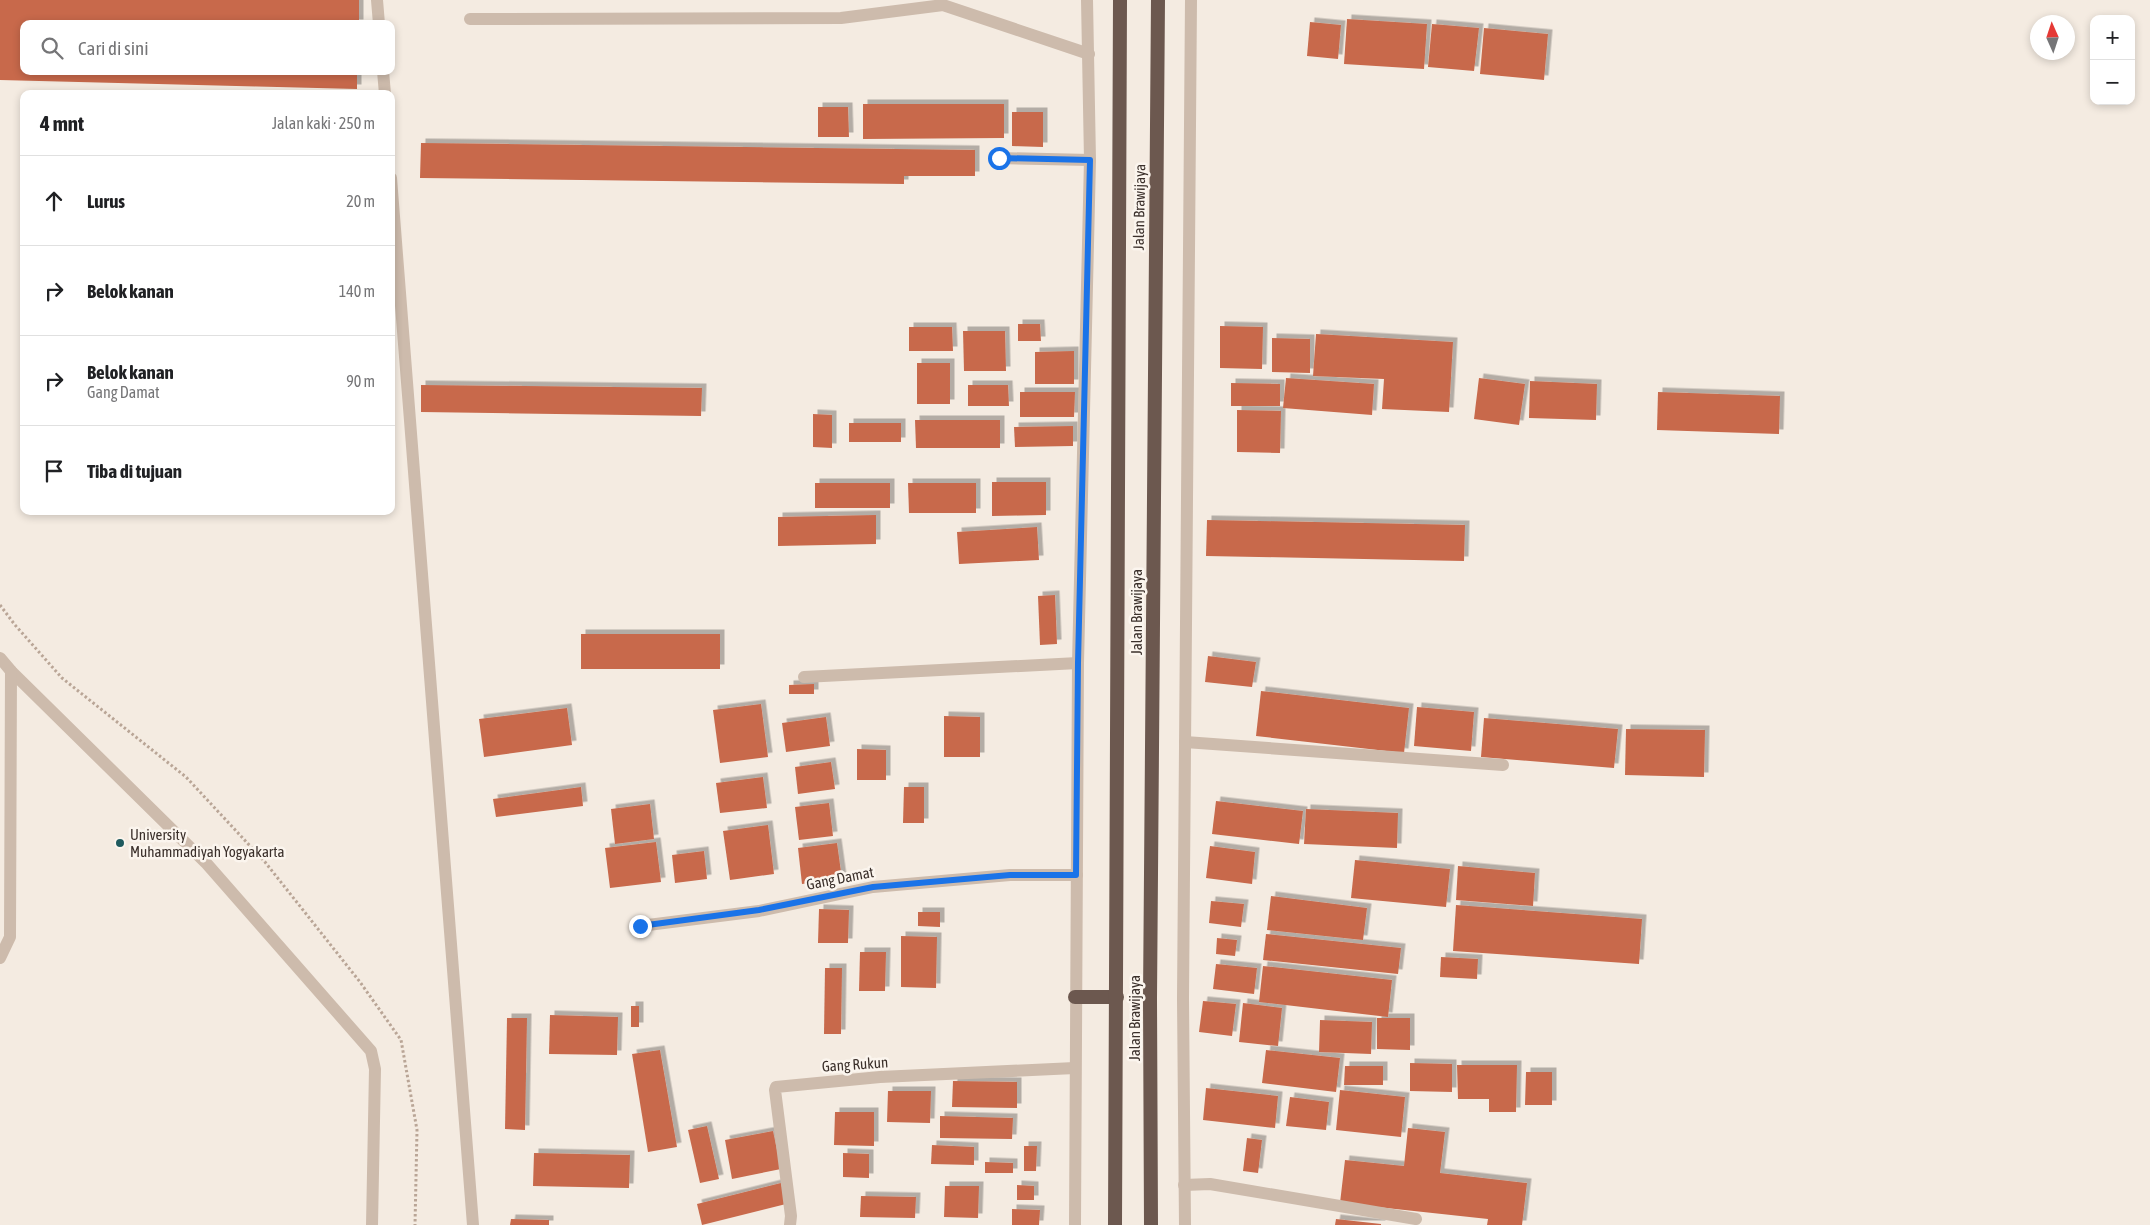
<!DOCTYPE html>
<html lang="id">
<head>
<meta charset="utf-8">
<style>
	body { margin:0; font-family:"Asap Condensed",sans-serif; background:#f2f2f2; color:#202124 }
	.controls { position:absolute; right:15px; top:15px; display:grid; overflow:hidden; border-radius:10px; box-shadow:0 2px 8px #0003 }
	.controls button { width:45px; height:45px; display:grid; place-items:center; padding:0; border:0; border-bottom:1px solid #e0e0e0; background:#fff; color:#202124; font:25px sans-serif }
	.compass { position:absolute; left:2030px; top:15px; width:45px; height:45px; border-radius:50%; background:#fff; box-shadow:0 2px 8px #0003; rotate:357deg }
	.stop { position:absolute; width:15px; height:15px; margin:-11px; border:4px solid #1a73e8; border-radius:50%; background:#fff }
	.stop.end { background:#1a73e8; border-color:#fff; box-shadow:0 1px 5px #0008 }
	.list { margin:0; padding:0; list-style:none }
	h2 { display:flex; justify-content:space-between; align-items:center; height:65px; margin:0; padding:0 20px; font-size:21px }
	h2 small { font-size:16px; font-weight:400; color:#757577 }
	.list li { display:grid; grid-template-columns:32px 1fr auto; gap:15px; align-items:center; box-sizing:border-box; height:90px; padding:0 20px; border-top:1px solid #e0e0e0 }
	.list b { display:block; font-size:19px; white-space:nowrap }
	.list p { margin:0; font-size:16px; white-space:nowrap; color:#757577 }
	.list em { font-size:16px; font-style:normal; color:#757577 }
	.icon { flex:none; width:28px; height:28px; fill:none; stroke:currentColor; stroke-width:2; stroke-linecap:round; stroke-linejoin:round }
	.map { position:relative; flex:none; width:2150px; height:1225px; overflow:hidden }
	.search { position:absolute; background:#fff; box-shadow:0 2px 8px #0003; left:20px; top:20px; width:375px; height:55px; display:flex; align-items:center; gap:12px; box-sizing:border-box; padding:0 18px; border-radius:10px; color:#757577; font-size:19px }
	.panel { position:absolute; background:#fff; box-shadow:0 2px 8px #0003; left:20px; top:90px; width:375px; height:425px; border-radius:10px }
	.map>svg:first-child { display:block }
	.building { fill:#c8694b; filter:url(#shadow) }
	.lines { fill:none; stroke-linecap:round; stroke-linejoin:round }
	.path { stroke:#b9a596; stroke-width:3; stroke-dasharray:2.5 2.5; stroke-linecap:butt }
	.service { stroke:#cdbbac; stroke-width:12 }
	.minor { stroke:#cdbbac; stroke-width:12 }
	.tertiary { stroke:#cdbbac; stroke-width:12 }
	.trunk { stroke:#6c584f; stroke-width:14 }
	.route { stroke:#1a73e8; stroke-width:6 }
	.poi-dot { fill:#1f5a5e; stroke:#fbf5ee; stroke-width:2 }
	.labels { text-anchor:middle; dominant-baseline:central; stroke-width:5; stroke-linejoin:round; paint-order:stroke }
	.street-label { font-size:15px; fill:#3b302b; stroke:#fbf5ee }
	.poi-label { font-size:15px; fill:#3b302b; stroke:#fbf5ee; text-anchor:start }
</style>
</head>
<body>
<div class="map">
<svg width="2150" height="1225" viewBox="0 0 2150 1225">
	<defs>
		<filter id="shadow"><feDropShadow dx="4.5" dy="-4.5" stdDeviation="0" flood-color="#0004"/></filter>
	</defs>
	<rect width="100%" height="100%" fill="#f4ebe1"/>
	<g class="building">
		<path d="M 0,0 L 359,0 L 359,24 L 24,24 L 24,71 L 357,71 L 357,89 L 0,80 Z"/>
		<path d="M 1347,19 L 1427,24 L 1424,69 L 1344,64 Z"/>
		<path d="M 1310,22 L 1341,25 L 1338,59 L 1307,56 Z"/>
		<path d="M 1432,24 L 1479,28 L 1474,71 L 1428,67 Z"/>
		<path d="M 1484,28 L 1548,34 L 1544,80 L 1480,74 Z"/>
		<path d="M 863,104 L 1004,104 L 1004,138 L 863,139 Z"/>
		<path d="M 818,107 L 848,107 L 849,137 L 818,137 Z"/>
		<path d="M 1012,112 L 1043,112 L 1043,147 L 1012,146 Z"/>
		<path d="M 421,143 L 975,150 L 975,176 L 904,176 L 904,184 L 420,178 Z"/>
		<path d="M 1018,324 L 1040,324 L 1041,341 L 1018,341 Z"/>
		<path d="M 1220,326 L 1263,327 L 1262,369 L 1220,368 Z"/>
		<path d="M 909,327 L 952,327 L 953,351 L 909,351 Z"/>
		<path d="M 963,331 L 1005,331 L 1006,371 L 964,371 Z"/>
		<path d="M 1316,334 L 1453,342 L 1449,412 L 1382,409 L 1384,379 L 1313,376 Z"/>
		<path d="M 1272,338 L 1310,339 L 1310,373 L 1272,372 Z"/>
		<path d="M 1074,351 L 1074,384 L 1035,384 L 1035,352 Z"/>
		<rect x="917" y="363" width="33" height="41"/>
		<path d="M 1286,378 L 1374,384 L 1372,415 L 1283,408 Z"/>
		<path d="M 1479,378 L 1525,384 L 1519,425 L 1474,419 Z"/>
		<path d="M 1530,381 L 1597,384 L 1596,420 L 1529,418 Z"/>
		<path d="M 1231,383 L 1280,384 L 1280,406 L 1231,406 Z"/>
		<path d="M 421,385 L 702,388 L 701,416 L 421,412 Z"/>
		<path d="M 968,385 L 1008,385 L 1009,406 L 968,406 Z"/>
		<path d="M 1020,392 L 1075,392 L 1074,417 L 1020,417 Z"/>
		<path d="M 1658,392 L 1780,396 L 1779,434 L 1657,430 Z"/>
		<path d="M 1237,410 L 1281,411 L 1280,453 L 1237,452 Z"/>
		<path d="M 813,414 L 832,415 L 832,448 L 813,447 Z"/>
		<path d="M 915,420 L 1000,420 L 1000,448 L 916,448 Z"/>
		<rect x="849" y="423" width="52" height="19"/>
		<path d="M 1073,426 L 1073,446 L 1015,447 L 1014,427 Z"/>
		<path d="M 992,482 L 1046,482 L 1046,515 L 992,516 Z"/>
		<rect x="815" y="483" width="75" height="25"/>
		<path d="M 908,483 L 976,483 L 976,513 L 909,513 Z"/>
		<path d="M 876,515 L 876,544 L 778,546 L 778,517 Z"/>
		<path d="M 1207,520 L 1465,525 L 1464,561 L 1206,556 Z"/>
		<path d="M 1037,527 L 1039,560 L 959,564 L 957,532 Z"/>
		<path d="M 1055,595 L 1057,644 L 1040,645 L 1038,596 Z"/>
		<rect x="581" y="634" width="139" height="35"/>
		<path d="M 1208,656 L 1256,662 L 1252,687 L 1205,682 Z"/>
		<path d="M 814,684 L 814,694 L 789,694 L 789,685 Z"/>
		<path d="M 1261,691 L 1409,708 L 1404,753 L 1256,736 Z"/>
		<path d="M 761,704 L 768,757 L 720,763 L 713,710 Z"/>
		<path d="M 1417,707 L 1474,712 L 1471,751 L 1414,746 Z"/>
		<path d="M 567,708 L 572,745 L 484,757 L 479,719 Z"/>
		<path d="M 944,716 L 980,717 L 980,757 L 944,757 Z"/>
		<path d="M 826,717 L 830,746 L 786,752 L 782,723 Z"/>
		<path d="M 1484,718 L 1618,729 L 1614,768 L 1481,757 Z"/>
		<path d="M 1626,729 L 1705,730 L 1704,777 L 1625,775 Z"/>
		<path d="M 857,749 L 886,750 L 886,780 L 857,780 Z"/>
		<path d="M 831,762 L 835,789 L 798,794 L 795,767 Z"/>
		<path d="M 763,777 L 767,808 L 720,813 L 716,783 Z"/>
		<path d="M 581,787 L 583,806 L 496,817 L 493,799 Z"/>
		<path d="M 904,787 L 924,787 L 924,823 L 903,823 Z"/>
		<path d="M 1216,801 L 1303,811 L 1299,844 L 1212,834 Z"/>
		<path d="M 829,803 L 833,836 L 799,840 L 795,807 Z"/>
		<path d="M 650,804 L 654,839 L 615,844 L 611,809 Z"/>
		<path d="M 1306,809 L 1398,813 L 1397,848 L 1304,844 Z"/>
		<path d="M 768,825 L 774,874 L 730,880 L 723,831 Z"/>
		<path d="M 656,842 L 661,882 L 610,888 L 605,848 Z"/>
		<path d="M 837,843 L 842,879 L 802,884 L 798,848 Z"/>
		<path d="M 1210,846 L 1255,852 L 1252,884 L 1206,878 Z"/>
		<path d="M 704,851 L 707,879 L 675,883 L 672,855 Z"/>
		<path d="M 1355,860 L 1450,869 L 1446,907 L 1351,898 Z"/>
		<path d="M 1458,866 L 1535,873 L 1533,906 L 1456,900 Z"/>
		<path d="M 1271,896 L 1367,908 L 1363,940 L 1267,930 Z"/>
		<path d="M 1211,901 L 1244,904 L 1241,927 L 1209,923 Z"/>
		<path d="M 1456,905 L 1642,919 L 1639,964 L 1453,951 Z"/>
		<path d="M 819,909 L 849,910 L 848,943 L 818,943 Z"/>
		<path d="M 918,912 L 940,912 L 940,927 L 918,926 Z"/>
		<path d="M 1266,934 L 1401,948 L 1398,974 L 1263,960 Z"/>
		<path d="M 901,936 L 937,937 L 936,988 L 901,987 Z"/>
		<path d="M 1217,938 L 1237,940 L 1235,956 L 1216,954 Z"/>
		<path d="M 860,952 L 886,952 L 885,991 L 859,991 Z"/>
		<path d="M 1441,957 L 1478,959 L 1477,979 L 1440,977 Z"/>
		<path d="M 1216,964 L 1257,968 L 1254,994 L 1213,989 Z"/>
		<path d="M 1263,966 L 1392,980 L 1388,1017 L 1259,1002 Z"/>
		<path d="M 825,968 L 842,968 L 841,1034 L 824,1034 Z"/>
		<path d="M 1203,1001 L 1236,1004 L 1232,1036 L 1199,1032 Z"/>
		<path d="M 1243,1003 L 1282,1008 L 1278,1046 L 1239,1042 Z"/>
		<rect x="631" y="1006" width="8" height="21"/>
		<path d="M 550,1015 L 618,1017 L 617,1055 L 549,1054 Z"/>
		<path d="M 507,1018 L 527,1018 L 525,1130 L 505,1129 Z"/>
		<path d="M 1377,1018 L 1410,1018 L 1410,1050 L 1377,1049 Z"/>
		<path d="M 1320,1020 L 1372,1022 L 1371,1054 L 1319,1052 Z"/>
		<path d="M 660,1050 L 677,1147 L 648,1152 L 632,1054 Z"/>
		<path d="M 1266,1050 L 1340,1058 L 1336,1092 L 1262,1083 Z"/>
		<path d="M 1410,1063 L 1452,1064 L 1452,1092 L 1410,1091 Z"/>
		<path d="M 1457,1065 L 1517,1065 L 1516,1112 L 1489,1112 L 1489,1099 L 1458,1099 Z"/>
		<path d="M 1345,1066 L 1383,1066 L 1383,1085 L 1344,1085 Z"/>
		<path d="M 1526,1072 L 1552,1072 L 1552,1105 L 1525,1105 Z"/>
		<path d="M 953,1081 L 1017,1082 L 1017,1108 L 952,1107 Z"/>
		<path d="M 1206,1088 L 1278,1096 L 1275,1128 L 1203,1120 Z"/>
		<path d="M 1340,1090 L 1405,1097 L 1401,1137 L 1336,1130 Z"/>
		<path d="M 888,1091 L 931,1091 L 930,1123 L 887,1122 Z"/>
		<path d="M 1290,1097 L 1329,1102 L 1326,1130 L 1286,1126 Z"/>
		<path d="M 835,1112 L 874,1112 L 874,1146 L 834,1145 Z"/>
		<path d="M 940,1116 L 1013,1118 L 1012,1139 L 940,1138 Z"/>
		<path d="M 707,1126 L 719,1179 L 700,1183 L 688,1130 Z"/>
		<path d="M 1408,1128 L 1445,1132 L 1440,1173 L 1527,1183 L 1522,1225 L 1487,1225 L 1488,1219 L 1340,1203 L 1345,1160 L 1404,1166 Z"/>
		<path d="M 773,1131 L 781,1169 L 732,1179 L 725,1140 Z"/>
		<path d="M 1247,1138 L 1262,1140 L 1258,1173 L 1243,1171 Z"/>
		<path d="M 932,1145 L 974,1147 L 974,1165 L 931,1164 Z"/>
		<path d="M 1024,1146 L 1037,1146 L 1036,1171 L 1024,1171 Z"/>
		<path d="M 534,1153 L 630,1155 L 629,1188 L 533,1186 Z"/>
		<path d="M 843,1153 L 869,1154 L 869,1178 L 843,1177 Z"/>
		<path d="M 985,1162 L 1013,1163 L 1013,1173 L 985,1173 Z"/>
		<path d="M 781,1183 L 786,1204 L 702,1225 L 697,1204 Z"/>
		<path d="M 1017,1185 L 1034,1186 L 1034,1200 L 1017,1200 Z"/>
		<path d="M 945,1186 L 979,1186 L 978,1218 L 944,1217 Z"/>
		<path d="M 861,1196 L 916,1197 L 915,1218 L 860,1217 Z"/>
		<path d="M 1012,1209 L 1040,1210 L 1039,1225 L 1012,1225 Z"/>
		<path d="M 511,1219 L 549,1220 L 549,1225 L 510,1225 Z"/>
		<path d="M 1336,1219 L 1381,1224 L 1381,1225 L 1335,1225 Z"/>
	</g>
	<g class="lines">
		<path class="path" d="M 0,605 L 15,625 L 62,678 L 186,777 L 265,862 L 360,982 L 401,1040 L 417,1130 L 415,1225"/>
		<g class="service">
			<path d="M 470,19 L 841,18 L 943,5 L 1089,54"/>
			<path d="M 999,158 L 1090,160"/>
			<path d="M 0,658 L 11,671 L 207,864 L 371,1051 L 375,1069 L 372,1225"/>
			<path d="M 804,677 L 1078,663"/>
			<path d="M 1185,742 L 1503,765"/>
			<path d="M 0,958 L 10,937 L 11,671"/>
			<path d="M 1184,1185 L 1210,1184 L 1416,1219"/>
		</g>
		<g class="minor">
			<path d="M 377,0 L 379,24"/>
			<path d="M 383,71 L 385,94"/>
			<path d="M 391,178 L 473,1225"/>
			<path d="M 640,926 L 759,911 L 873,887 L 1010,875 L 1077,875"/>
			<path d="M 790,1225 L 791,1216 L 775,1090 L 776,1087 L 880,1077 L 1075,1068"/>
		</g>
		<g class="tertiary">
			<path d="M 1075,1225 L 1078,663 L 1090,160 L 1087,0"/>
			<path d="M 1185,1225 L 1183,999 L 1191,0"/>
		</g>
		<g class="trunk">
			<path d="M 1075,997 L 1117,997"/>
			<path d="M 1115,1225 L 1120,0"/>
			<path d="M 1151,1225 L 1150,999 L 1158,0"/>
		</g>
	</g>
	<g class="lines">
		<path class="route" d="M 640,926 L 759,910 L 873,887 L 1010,875 L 1076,875 L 1078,663 L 1090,160 L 999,158"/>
	</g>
	<circle class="poi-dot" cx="120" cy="843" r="5"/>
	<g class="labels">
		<g class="street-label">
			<text transform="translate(1139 207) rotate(-89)">Jalan Brawijaya</text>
			<text transform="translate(1136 612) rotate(-90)">Jalan Brawijaya</text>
			<text transform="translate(840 878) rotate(-11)">Gang Damat</text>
			<text transform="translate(1134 1018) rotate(-90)">Jalan Brawijaya</text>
			<text transform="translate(855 1064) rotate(-4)">Gang Rukun</text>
		</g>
		<g class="poi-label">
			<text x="130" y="834">University<tspan x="130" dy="17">Muhammadiyah Yogyakarta</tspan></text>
		</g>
	</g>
</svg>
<div class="controls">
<button>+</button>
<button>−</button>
</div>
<svg class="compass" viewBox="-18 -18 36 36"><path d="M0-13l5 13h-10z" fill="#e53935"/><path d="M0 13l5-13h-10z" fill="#757577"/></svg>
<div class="stop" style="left:999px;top:158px"></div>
<div class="stop end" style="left:640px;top:926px"></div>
<div class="search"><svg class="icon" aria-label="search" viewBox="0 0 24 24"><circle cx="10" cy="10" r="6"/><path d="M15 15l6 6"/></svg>Cari di sini</div>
<section class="panel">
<h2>4 mnt<small>Jalan kaki · 250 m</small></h2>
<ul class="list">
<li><svg class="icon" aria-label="ahead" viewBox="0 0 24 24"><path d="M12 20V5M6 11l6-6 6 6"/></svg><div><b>Lurus</b></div><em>20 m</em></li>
<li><svg class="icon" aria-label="right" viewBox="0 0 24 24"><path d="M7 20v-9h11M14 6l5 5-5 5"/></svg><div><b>Belok kanan</b></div><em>140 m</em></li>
<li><svg class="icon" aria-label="right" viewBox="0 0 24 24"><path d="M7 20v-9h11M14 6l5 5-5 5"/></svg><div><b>Belok kanan</b><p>Gang Damat</p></div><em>90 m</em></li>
<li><svg class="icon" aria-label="arrive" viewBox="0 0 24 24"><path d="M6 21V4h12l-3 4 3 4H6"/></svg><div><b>Tiba di tujuan</b></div></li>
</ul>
</section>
</div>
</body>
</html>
